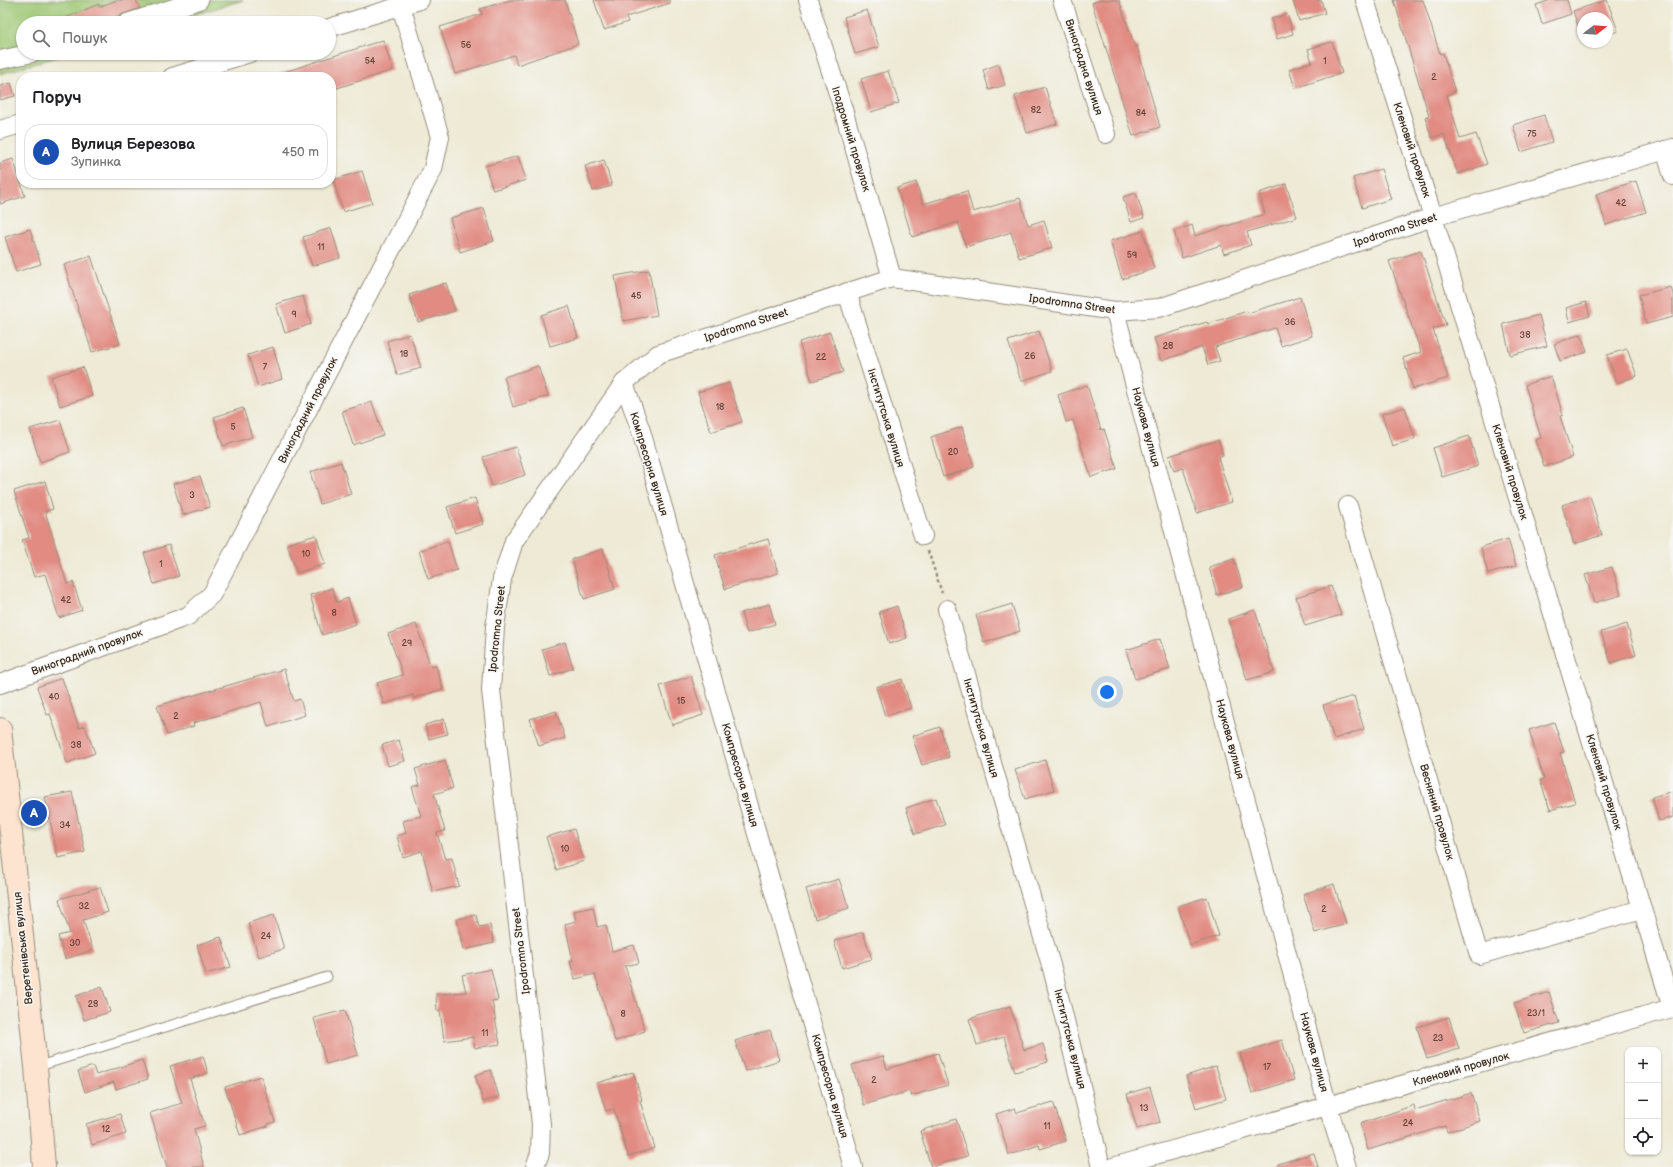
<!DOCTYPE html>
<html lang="uk">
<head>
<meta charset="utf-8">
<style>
	body { margin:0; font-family:"Balsamiq Sans",sans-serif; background:#f6f6f6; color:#202124 }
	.controls { position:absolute; right:12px; bottom:12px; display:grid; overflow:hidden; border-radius:8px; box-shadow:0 1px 3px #0004 }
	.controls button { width:36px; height:36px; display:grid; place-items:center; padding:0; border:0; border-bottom:1px solid #e0e0e0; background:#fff; color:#202124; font:20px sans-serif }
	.compass { position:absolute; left:1577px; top:12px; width:36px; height:36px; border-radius:50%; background:#fff; box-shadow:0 1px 3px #0004; rotate:73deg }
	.you { position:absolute; left:1107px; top:692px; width:14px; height:14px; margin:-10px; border:3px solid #fff; border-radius:50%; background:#1a73e8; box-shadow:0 0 0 6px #1a73e833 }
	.badge { display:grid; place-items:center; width:26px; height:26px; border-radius:50%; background:#1f6fb2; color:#fff; font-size:13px; font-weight:700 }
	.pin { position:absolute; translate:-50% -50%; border:2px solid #fff; box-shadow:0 1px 4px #0006 }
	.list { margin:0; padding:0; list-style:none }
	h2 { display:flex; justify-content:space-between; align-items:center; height:52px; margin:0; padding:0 16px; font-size:17px }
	h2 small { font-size:13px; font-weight:400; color:#757577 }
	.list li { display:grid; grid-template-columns:26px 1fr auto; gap:12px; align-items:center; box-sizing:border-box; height:56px; margin:0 8px 8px; padding:0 8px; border:1px solid #e0e0e0; border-radius:16px }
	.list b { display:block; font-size:15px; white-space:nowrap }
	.list p { margin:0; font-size:13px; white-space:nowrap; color:#757577 }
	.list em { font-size:13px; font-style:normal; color:#757577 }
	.icon { flex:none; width:22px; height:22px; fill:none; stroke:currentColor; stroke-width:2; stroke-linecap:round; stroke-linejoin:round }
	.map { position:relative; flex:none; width:1673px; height:1167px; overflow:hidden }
	.search { position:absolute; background:#fff; box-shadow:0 1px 3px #0004; left:16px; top:16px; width:320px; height:44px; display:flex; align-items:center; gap:10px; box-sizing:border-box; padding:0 14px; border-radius:22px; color:#757577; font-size:15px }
	.panel { position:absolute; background:#fff; box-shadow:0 1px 3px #0004; left:16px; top:72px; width:320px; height:116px; border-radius:16px }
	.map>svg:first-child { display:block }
	.green { fill:#9fc874; stroke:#6d7949 }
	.building { fill:#e18b82 }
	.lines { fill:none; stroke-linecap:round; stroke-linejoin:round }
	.lane-casing { stroke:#948a7a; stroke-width:11 }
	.street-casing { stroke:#948a7a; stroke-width:20 }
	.secondary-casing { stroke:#948a7a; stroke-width:24 }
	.path { stroke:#948a7a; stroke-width:2.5; stroke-dasharray:3 3; stroke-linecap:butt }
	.lane { stroke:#fff; stroke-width:9 }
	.street { stroke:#fff; stroke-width:18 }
	.secondary { stroke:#fde4d1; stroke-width:22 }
	.labels { text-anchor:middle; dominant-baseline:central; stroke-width:3; stroke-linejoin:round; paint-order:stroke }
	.number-label { font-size:9px; fill:#644237 }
	.street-label { font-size:11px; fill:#3b2a1e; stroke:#f6f6f2 }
</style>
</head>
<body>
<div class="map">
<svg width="1673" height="1167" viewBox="0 0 1673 1167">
	<rect width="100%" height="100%" fill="#f6f6f2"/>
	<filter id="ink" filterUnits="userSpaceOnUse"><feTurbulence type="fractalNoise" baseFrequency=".025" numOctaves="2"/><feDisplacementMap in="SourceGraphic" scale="8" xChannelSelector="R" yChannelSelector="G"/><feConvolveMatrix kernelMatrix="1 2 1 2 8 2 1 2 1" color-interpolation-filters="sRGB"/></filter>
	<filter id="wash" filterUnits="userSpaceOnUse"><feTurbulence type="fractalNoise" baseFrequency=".012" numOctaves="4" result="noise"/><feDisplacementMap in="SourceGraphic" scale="16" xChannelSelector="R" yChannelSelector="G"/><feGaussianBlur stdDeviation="0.9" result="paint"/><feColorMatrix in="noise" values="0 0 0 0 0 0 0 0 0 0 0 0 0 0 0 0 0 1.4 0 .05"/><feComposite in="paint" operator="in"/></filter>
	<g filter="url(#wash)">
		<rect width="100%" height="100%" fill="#eeead5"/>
		<path class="green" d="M 0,0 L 243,0 L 168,23 L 23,23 L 23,53 L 70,53 L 0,74 Z"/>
		<g id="blocks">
			<g class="building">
				<path d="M 117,0 L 136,0 L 140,8 L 99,23 L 53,23 L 99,4 L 99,7 Z"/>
				<path d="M 510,0 L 565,0 L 578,44 L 517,65 L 514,55 L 455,74 L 440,27 L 482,14 L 480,9 Z"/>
				<path d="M 594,0 L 670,0 L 670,3 L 626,17 L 628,22 L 604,30 Z"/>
				<path d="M 1101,0 L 1119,0 L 1135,47 L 1137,46 L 1160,127 L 1133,136 L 1092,3 Z"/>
				<path d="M 1293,0 L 1321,0 L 1325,13 L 1299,21 Z"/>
				<path d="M 1394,0 L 1423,0 L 1440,54 L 1443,53 L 1455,92 L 1447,95 L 1460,139 L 1476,134 L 1487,164 L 1458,174 L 1444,134 L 1432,138 L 1425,117 L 1429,116 Z"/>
				<path d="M 1551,0 L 1567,0 L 1571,14 L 1542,24 L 1536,5 Z"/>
				<path d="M 1607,0 L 1618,31 L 1607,35 L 1607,18 L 1583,18 L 1583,41 L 1573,11 Z"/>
				<path d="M 867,10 L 879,47 L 855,54 L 844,17 Z"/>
				<path d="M 1287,14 L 1293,34 L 1277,39 L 1271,19 Z"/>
				<path d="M 383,40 L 393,70 L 331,90 L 331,77 L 279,77 L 278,74 Z"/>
				<path d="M 1332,42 L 1342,73 L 1295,88 L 1289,69 L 1312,62 L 1308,49 Z"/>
				<path d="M 999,64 L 1005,85 L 989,90 L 983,70 Z"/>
				<path d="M 888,71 L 899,103 L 871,112 L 861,79 Z"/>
				<path d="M 11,83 L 15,96 L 0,100 L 0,86 Z"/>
				<path d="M 1045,87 L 1057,124 L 1027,133 L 1015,96 Z"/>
				<path d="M 1544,115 L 1552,142 L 1521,152 L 1513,125 Z"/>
				<path d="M 518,156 L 526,180 L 493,190 L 485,166 Z"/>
				<path d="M 13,159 L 25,196 L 0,204 L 0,163 Z"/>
				<path d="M 604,160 L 612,186 L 593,191 L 585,166 Z"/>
				<path d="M 1381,169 L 1391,199 L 1362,208 L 1353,178 Z"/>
				<path d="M 362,171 L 372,203 L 343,212 L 333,180 Z"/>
				<path d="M 1636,181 L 1646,212 L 1606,225 L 1596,194 Z"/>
				<path d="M 916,182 L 923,204 L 967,191 L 973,212 L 1020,198 L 1028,225 L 1044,220 L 1052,248 L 1019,258 L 1011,232 L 966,247 L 958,222 L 912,237 L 897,188 Z"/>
				<path d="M 1286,184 L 1297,217 L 1247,232 L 1251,245 L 1224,254 L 1221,245 L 1182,258 L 1174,231 L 1192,225 L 1195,236 L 1265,214 L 1259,193 Z"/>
				<path d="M 1136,193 L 1144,218 L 1131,222 L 1123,197 Z"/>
				<path d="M 484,208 L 494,241 L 460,252 L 450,218 Z"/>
				<path d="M 331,228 L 340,258 L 312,266 L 303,237 Z"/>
				<path d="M 30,229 L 41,264 L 16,272 L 5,237 Z"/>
				<path d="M 1143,231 L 1154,269 L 1122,279 L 1110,241 Z"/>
				<path d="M 1421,251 L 1446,325 L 1433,329 L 1448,378 L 1413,389 L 1403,358 L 1421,352 L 1389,261 Z"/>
				<path d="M 91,256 L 120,344 L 92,352 L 64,265 Z"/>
				<path d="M 649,270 L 657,315 L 623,321 L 615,276 Z"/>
				<path d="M 446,283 L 455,311 L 418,322 L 409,295 Z"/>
				<path d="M 1671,287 L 1673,294 L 1673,317 L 1646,324 L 1639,295 Z"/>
				<path d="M 303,296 L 311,324 L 285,333 L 276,304 Z"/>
				<path d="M 1300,297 L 1312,336 L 1281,346 L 1275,328 L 1215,347 L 1220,361 L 1208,365 L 1202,347 L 1161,361 L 1154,338 L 1207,322 L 1208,324 L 1247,311 L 1248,313 Z"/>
				<path d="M 1586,302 L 1590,316 L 1569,322 L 1566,308 Z"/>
				<path d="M 569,306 L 578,338 L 550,346 L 541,315 Z"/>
				<path d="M 1539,315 L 1547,346 L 1510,355 L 1503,324 Z"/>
				<path d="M 1039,331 L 1052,371 L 1021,381 L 1008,341 Z"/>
				<path d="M 830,332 L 843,372 L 812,381 L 799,342 Z"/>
				<path d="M 410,334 L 421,368 L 397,375 L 387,341 Z"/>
				<path d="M 1581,334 L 1587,352 L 1560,361 L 1554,344 Z"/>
				<path d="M 273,347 L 282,379 L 258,387 L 248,355 Z"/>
				<path d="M 1627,349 L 1637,376 L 1617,383 L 1607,355 Z"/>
				<path d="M 538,366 L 548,396 L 513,407 L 504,377 Z"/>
				<path d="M 83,367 L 92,396 L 60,406 L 51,377 Z"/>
				<path d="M 1551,376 L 1563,415 L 1560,416 L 1573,457 L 1544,467 L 1536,440 L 1541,438 L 1525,385 Z"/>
				<path d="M 729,383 L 742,422 L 711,432 L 698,392 Z"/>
				<path d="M 1087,385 L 1101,430 L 1104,429 L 1117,469 L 1091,477 L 1073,420 L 1066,422 L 1058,395 Z"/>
				<path d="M 372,402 L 383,435 L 353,445 L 342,411 Z"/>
				<path d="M 1405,407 L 1415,439 L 1392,446 L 1382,414 Z"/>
				<path d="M 243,408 L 252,437 L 223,446 L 214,417 Z"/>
				<path d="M 60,420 L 70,452 L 40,462 L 30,429 Z"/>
				<path d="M 962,427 L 974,467 L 943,477 L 931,437 Z"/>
				<path d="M 1469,436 L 1478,466 L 1442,477 L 1433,448 Z"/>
				<path d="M 1218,440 L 1223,455 L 1218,457 L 1232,502 L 1197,513 L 1183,468 L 1174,471 L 1169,456 Z"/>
				<path d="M 516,447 L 525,475 L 492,486 L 483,457 Z"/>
				<path d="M 341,462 L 351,494 L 320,504 L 310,472 Z"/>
				<path d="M 200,476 L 210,507 L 183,515 L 173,484 Z"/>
				<path d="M 45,481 L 53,509 L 45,511 L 67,584 L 73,582 L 82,610 L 59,618 L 45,574 L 34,577 L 22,540 L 29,538 L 14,491 Z"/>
				<path d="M 1590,496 L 1602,535 L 1574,544 L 1562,505 Z"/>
				<path d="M 475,498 L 483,524 L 455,533 L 447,507 Z"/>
				<path d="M 316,535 L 325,564 L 297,573 L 287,544 Z"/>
				<path d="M 768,539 L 778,573 L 725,589 L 715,555 Z"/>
				<path d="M 1508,539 L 1516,566 L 1488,574 L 1481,547 Z"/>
				<path d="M 448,541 L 457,570 L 428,579 L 419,551 Z"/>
				<path d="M 169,545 L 179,576 L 154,584 L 144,553 Z"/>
				<path d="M 603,549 L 615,589 L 584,599 L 572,559 Z"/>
				<path d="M 1234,559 L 1243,587 L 1217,595 L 1209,567 Z"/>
				<path d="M 1612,567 L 1621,595 L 1594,603 L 1585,575 Z"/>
				<path d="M 1331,586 L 1341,615 L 1305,626 L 1296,597 Z"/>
				<path d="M 332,588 L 337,602 L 348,598 L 356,624 L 322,635 L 310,595 Z"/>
				<path d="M 769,604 L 775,624 L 747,633 L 741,613 Z"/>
				<path d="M 1012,604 L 1020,631 L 984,643 L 976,615 Z"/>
				<path d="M 897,606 L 907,638 L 889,644 L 879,612 Z"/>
				<path d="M 1255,610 L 1274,672 L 1247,680 L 1228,619 Z"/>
				<path d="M 416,624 L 431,667 L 436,666 L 443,689 L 414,698 L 413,695 L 384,704 L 377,683 L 403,675 L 388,634 Z"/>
				<path d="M 1627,624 L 1636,655 L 1611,663 L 1601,632 Z"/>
				<path d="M 1160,639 L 1170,669 L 1135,679 L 1126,650 Z"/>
				<path d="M 565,642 L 573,668 L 550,676 L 542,649 Z"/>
				<path d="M 284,669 L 294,701 L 300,699 L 305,715 L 268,727 L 261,702 L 193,723 L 194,726 L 167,735 L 157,706 Z"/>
				<path d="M 691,676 L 703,715 L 672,725 L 660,686 Z"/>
				<path d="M 62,678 L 79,728 L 85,726 L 95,753 L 67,763 L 50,714 L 47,715 L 37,687 Z"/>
				<path d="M 902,679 L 911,708 L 885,716 L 876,687 Z"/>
				<path d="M 1354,696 L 1364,729 L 1334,739 L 1323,705 Z"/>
				<path d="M 556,711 L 565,738 L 539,746 L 530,719 Z"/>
				<path d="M 444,719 L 448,734 L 429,739 L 425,725 Z"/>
				<path d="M 1554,722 L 1564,752 L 1560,753 L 1575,803 L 1550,810 L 1540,780 L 1544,779 L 1529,730 Z"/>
				<path d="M 940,727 L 949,757 L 922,765 L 912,736 Z"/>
				<path d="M 399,740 L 405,761 L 388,766 L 382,745 Z"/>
				<path d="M 445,760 L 453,788 L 434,794 L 445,831 L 437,833 L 445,859 L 452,858 L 459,886 L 433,892 L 422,851 L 403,857 L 397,836 L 406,833 L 403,821 L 421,816 L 412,787 L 420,785 L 415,769 Z"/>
				<path d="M 1045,760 L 1054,790 L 1025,799 L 1015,770 Z"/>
				<path d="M 1673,791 L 1673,817 L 1659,821 L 1652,797 Z"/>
				<path d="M 72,792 L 85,852 L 58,858 L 45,797 Z"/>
				<path d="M 936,798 L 945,825 L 915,834 L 906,808 Z"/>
				<path d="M 574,829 L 584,861 L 556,870 L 546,837 Z"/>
				<path d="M 839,879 L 849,908 L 815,919 L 806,889 Z"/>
				<path d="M 1334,884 L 1346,924 L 1315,933 L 1303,894 Z"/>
				<path d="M 100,887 L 108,912 L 83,920 L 93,950 L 65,959 L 58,936 L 70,933 L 59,899 Z"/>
				<path d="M 1207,897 L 1219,936 L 1190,945 L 1178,906 Z"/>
				<path d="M 593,907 L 597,927 L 606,925 L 612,951 L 634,945 L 639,963 L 625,966 L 645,1031 L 615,1041 L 595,974 L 575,979 L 570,961 L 573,961 L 565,924 L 576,921 L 574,911 Z"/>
				<path d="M 274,915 L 284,949 L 259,957 L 248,923 Z"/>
				<path d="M 476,915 L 479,927 L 490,925 L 494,943 L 463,950 L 457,919 Z"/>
				<path d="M 863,932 L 872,959 L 842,968 L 834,941 Z"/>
				<path d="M 221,937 L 231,967 L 206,974 L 197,945 Z"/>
				<path d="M 491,969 L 498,1000 L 492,1001 L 500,1044 L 475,1048 L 473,1037 L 444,1041 L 440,1010 L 437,1011 L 436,994 L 466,992 L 462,975 Z"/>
				<path d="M 102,987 L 110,1012 L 84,1020 L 76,996 Z"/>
				<path d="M 1549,992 L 1559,1023 L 1524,1033 L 1514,1003 Z"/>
				<path d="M 1010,1006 L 1024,1050 L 1043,1044 L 1048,1062 L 1015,1072 L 1004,1037 L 977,1045 L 969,1019 Z"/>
				<path d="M 345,1010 L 358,1055 L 326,1064 L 314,1018 Z"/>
				<path d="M 1449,1017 L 1459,1049 L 1427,1059 L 1417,1027 Z"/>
				<path d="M 770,1030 L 780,1060 L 745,1071 L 735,1041 Z"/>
				<path d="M 1282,1040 L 1294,1080 L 1252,1093 L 1240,1053 Z"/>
				<path d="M 938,1053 L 948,1085 L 911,1096 L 909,1091 L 864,1105 L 852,1065 L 883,1056 L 887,1069 Z"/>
				<path d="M 203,1056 L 208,1073 L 190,1079 L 205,1126 L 194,1129 L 204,1167 L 167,1167 L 150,1113 L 182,1103 L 170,1066 Z"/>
				<path d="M 142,1060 L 148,1079 L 116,1089 L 114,1082 L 85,1092 L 78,1071 L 93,1066 L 96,1075 Z"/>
				<path d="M 1216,1066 L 1226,1099 L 1196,1108 L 1186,1076 Z"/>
				<path d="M 491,1070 L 499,1097 L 483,1102 L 475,1075 Z"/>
				<path d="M 633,1072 L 642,1100 L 640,1101 L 655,1148 L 628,1156 L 614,1109 L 606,1111 L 597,1083 Z"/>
				<path d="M 261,1076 L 275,1122 L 268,1124 L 268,1126 L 240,1135 L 225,1087 Z"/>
				<path d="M 1150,1087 L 1160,1122 L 1137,1129 L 1127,1094 Z"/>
				<path d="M 1471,1093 L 1480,1121 L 1447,1132 L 1445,1126 L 1368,1150 L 1360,1124 L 1414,1105 L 1415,1110 Z"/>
				<path d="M 1053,1102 L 1066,1141 L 1040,1149 L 1039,1145 L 1009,1155 L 996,1114 L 1015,1108 L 1017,1113 Z"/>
				<path d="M 120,1114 L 126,1134 L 92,1145 L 86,1124 Z"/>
				<path d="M 956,1119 L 968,1156 L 931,1167 L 920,1131 Z"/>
				<path d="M 1314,1153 L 1318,1167 L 1278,1167 L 1278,1164 Z"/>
			</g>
		</g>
	</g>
	<g filter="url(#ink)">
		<use href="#blocks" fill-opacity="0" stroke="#948a7a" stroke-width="1"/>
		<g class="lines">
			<defs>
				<path id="lane" d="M 36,1067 L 327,977"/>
				<g id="street">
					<path d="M 808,0 L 843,109 L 892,278"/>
					<path d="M 1062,0 L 1106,134"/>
					<path d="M 127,23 L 199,0"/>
					<path d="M 329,28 L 420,0"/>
					<path d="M 0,60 L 32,53"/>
					<path d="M 172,77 L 250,53"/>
					<path d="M 0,130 L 21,124"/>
					<path d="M 1665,150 L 1673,176"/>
					<path d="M 847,292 L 923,536"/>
					<path d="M 1115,311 L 1328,1107 L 1347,1167"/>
					<path d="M 624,383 L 641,431 L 853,1167"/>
					<path d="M 1348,506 L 1479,955 L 1642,909"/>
					<path d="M 947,609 L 1053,972 L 1101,1167"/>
					<path d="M 0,684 L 188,616 L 212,594 L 433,169 L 440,137 L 401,6"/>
					<path d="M 535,1167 L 540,1153 L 541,1124 L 491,690 L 495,627 L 502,579 L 514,541 L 624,383 L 658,354 L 892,278 L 1115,311 L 1159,308 L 1433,217 L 1673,148"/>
					<path d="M 1113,1167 L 1672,1008 L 1433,217 L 1365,0"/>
				</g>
				<path id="secondary" d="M 0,729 L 36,1067 L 44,1167"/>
			</defs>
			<use href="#lane" class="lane-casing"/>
			<use href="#street" class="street-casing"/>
			<use href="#secondary" class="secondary-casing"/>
			<path class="path" d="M 928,551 L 942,593"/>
			<use href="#lane" class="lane"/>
			<use href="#street" class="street"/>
			<use href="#secondary" class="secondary"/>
		</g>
	</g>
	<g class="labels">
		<g class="number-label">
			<text x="466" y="45">56</text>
			<text x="370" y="61">54</text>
			<text x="1325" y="61">1</text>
			<text x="1434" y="77">2</text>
			<text x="1036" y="110">82</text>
			<text x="1141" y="113">84</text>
			<text x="1532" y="134">75</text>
			<text x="1621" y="203">42</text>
			<text x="321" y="247">11</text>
			<text x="1132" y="255">59</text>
			<text x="636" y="296">45</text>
			<text x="294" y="314">9</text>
			<text x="1290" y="322">36</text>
			<text x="1525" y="335">38</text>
			<text x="1168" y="346">28</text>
			<text x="404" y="354">18</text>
			<text x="1030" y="356">26</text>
			<text x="821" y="357">22</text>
			<text x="265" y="367">7</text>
			<text x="720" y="407">18</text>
			<text x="233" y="427">5</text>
			<text x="953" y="452">20</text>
			<text x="192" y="495">3</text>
			<text x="306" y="554">10</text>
			<text x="161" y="564">1</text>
			<text x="66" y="600">42</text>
			<text x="334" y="613">8</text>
			<text x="407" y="643">29</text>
			<text x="54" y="697">40</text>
			<text x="681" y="701">15</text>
			<text x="176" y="716">2</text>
			<text x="76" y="745">38</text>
			<text x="65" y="825">34</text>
			<text x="565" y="849">10</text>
			<text x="84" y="906">32</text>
			<text x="1324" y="909">2</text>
			<text x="266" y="936">24</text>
			<text x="75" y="943">30</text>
			<text x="93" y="1004">28</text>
			<text x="1536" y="1013">23/1</text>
			<text x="623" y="1014">8</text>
			<text x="485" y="1033">11</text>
			<text x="1438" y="1038">23</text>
			<text x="1267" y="1067">17</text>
			<text x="874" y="1080">2</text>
			<text x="1144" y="1108">13</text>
			<text x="1408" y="1123">24</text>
			<text x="1047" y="1126">11</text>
			<text x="106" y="1129">12</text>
		</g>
		<g class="street-label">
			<text transform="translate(1084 67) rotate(72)">Виноградна вулиця</text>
			<text transform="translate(851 139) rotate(73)">Іподромний провулок</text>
			<text transform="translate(1412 150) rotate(72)">Кленовий провулок</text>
			<text transform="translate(1395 230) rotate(-18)">Ipodromna Street</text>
			<text transform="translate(1072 304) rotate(8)">Ipodromna Street</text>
			<text transform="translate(746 325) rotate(-18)">Ipodromna Street</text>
			<text transform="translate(308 410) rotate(-63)">Виноградний провулок</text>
			<text transform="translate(886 418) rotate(73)">Інститутська вулиця</text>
			<text transform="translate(1146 427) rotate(75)">Наукова вулиця</text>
			<text transform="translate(649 464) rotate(73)">Компресорна вулиця</text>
			<text transform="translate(1510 472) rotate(73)">Кленовий провулок</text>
			<text transform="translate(497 629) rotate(-84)">Ipodromna Street</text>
			<text transform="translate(87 652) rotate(-20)">Виноградний провулок</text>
			<text transform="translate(981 728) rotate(74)">Інститутська вулиця</text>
			<text transform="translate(1230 739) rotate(75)">Наукова вулиця</text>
			<text transform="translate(740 775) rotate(74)">Компресорна вулиця</text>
			<text transform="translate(1604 782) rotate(73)">Кленовий провулок</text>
			<text transform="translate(1437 812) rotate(74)">Весняний провулок</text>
			<text transform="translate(23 948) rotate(-96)">Веретенівська вулиця</text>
			<text transform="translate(521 951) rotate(-97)">Ipodromna Street</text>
			<text transform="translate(1070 1039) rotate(76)">Інститутська вулиця</text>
			<text transform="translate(1314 1052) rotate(75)">Наукова вулиця</text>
			<text transform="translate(1461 1069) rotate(-16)">Кленовий провулок</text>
			<text transform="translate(830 1086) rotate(74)">Компресорна вулиця</text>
		</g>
	</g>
</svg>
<div class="controls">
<button>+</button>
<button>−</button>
<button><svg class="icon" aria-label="locate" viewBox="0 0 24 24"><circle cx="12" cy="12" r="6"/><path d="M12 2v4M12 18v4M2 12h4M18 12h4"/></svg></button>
</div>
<svg class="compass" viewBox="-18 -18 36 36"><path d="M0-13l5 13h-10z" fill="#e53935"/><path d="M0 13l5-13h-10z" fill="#757577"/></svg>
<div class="you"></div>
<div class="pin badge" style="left:34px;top:813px;background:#1a4fb4">A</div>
<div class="search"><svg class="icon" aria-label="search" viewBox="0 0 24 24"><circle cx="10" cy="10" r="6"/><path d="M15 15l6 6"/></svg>Пошук</div>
<section class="panel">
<h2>Поруч<small></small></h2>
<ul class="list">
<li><span class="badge" style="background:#1a4fb4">A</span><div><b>Вулиця Березова</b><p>Зупинка</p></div><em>450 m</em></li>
</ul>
</section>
</div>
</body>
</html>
